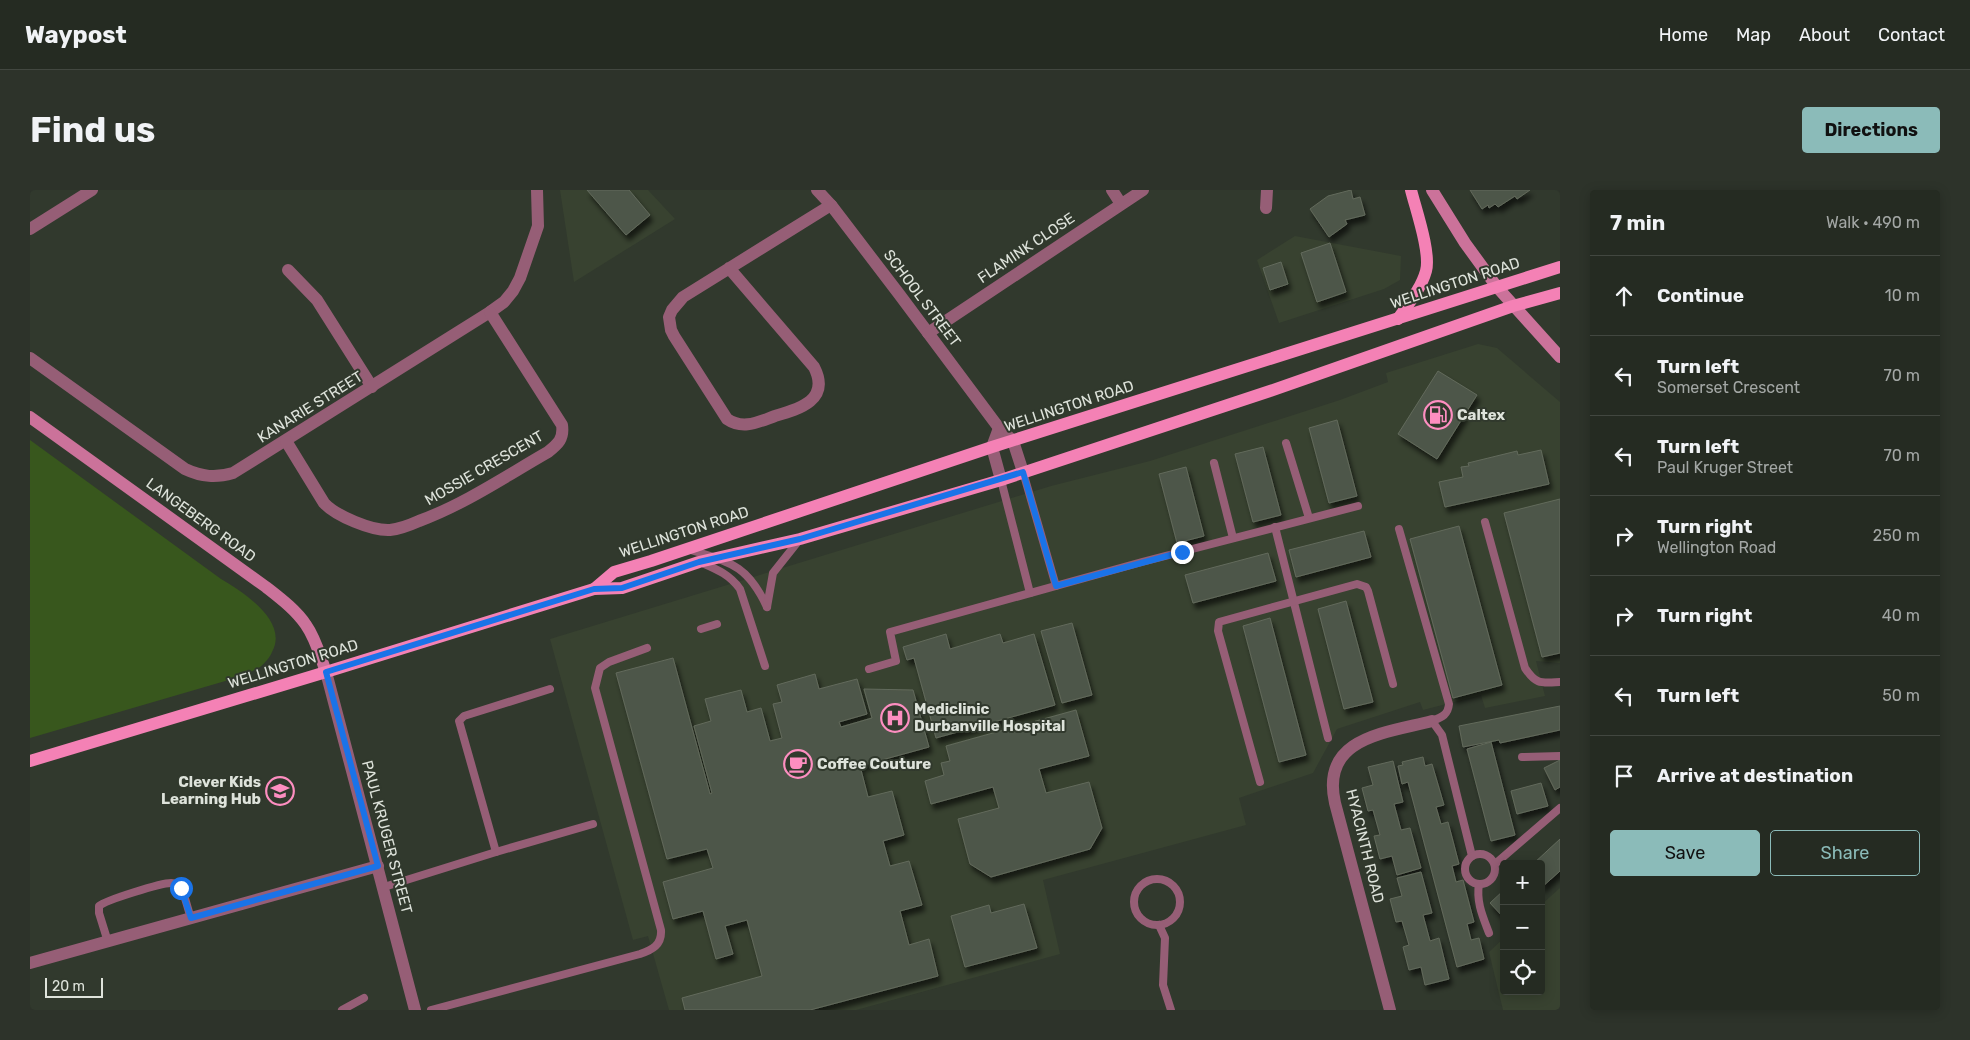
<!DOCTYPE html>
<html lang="en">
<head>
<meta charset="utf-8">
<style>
	body { margin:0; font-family:Rubik,sans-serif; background:#2d332a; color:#f1f3f6 }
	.controls { position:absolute; right:15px; bottom:15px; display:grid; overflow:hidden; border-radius:5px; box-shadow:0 2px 12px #0003 }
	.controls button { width:45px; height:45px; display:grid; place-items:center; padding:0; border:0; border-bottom:1px solid #424740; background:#252b22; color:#f1f3f6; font:25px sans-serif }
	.scale { position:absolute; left:15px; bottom:12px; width:58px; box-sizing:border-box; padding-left:5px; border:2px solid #dee3db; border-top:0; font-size:14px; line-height:18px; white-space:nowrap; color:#dee3db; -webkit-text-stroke:4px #31392d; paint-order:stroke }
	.stop { position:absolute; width:15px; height:15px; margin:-11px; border:4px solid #1a73e8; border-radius:50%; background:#fff }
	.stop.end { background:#1a73e8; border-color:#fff; box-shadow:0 1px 5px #0008 }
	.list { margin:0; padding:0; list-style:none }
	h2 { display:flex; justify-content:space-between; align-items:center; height:65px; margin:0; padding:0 20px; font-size:21px }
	h2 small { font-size:16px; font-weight:400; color:#a3a7a5 }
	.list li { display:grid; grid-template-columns:32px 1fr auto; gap:15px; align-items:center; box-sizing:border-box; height:80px; padding:0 20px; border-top:1px solid #424740 }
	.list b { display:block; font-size:19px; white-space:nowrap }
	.list p { margin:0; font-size:16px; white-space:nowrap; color:#a3a7a5 }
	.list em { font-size:16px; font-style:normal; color:#a3a7a5 }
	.actions { display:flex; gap:10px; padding:15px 20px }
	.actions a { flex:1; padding:11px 0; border:1px solid #8bbbb9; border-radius:5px; text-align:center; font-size:18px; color:#8bbbb9 }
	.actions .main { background:#8bbbb9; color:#111 }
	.icon { flex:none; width:28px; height:28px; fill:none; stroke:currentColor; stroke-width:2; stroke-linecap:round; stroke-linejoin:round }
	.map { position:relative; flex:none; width:1530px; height:820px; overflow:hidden; border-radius:5px }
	header { display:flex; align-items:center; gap:30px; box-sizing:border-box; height:70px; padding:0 25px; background:#252b22; border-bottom:1px solid #424740 }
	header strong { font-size:24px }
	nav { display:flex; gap:28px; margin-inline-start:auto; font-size:18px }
	.intro { display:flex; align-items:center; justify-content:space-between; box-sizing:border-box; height:120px; padding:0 30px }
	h1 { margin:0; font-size:35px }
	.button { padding:12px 22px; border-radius:5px; background:#8bbbb9; color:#111; font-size:18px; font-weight:700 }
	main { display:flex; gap:30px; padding:0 30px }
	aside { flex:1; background:#252b22; border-radius:5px; box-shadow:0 2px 12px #0003 }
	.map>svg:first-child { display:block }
	.built { fill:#384230 }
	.green { fill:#38571d }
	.building { fill:#4e5648; stroke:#626a5c; filter:url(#shadow) }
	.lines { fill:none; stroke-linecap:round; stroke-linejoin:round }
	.lane { stroke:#965e76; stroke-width:8 }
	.street { stroke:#965e76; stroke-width:12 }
	.secondary { stroke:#cb729a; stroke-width:12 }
	.primary { stroke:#f481b5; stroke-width:12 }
	.route { stroke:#1a73e8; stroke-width:6 }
	.labels { text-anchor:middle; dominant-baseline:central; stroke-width:4; stroke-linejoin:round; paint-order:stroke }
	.street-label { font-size:15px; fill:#dee3db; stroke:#31392d }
	.poi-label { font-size:15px; font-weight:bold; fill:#dee3db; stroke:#31392d; text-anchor:start }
</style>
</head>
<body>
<header>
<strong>Waypost</strong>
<nav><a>Home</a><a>Map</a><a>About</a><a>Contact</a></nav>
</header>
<div class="intro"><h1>Find us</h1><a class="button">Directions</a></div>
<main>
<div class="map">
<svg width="1530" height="820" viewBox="0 0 1530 820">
	<defs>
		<filter id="shadow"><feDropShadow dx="3" dy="5.5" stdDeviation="2.5" flood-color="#0009"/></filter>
	</defs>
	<rect width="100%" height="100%" fill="#31392d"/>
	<g class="built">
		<path d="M 530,0 L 618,0 L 645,29 L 544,92 Z"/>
		<path d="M 1265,46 L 1371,66 L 1370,90 L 1354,99 L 1249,133 L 1227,70 Z"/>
		<path d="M 1448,154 L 1467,158 L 1530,212 L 1530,473 L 1506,471 L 1515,506 L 1455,518 L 1451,505 L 1393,520 L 1390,512 L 1307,539 L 1283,583 L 1209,608 L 1216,635 L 1013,690 L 1030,764 L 826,820 L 639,820 L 618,746 L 603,750 L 520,449 L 1021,296 L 1120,271 L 1310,210 L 1358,192 L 1356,183 Z"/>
		<path d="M 1530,698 L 1530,820 L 1473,820 L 1459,762 L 1474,748 L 1474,801 L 1511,801 L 1511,715 Z"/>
	</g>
	<path class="green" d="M 0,250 L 191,389 C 213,402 259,431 242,462 C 240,467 235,473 230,477 C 224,481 216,483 209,487 L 0,548 Z"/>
	<g class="building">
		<path d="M 557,0 L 599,0 L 620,25 L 596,45 Z"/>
		<path d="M 1321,0 L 1323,9 L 1330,7 L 1335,25 L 1315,30 L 1317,34 L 1299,47 L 1280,19 L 1298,6 Z"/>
		<path d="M 1440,0 L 1500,0 L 1487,9 L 1485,6 L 1468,17 L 1465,14 L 1459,18 L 1458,15 L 1452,19 Z"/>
		<path d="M 1300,53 L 1316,102 L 1287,112 L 1271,63 Z"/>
		<path d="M 1251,72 L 1258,94 L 1240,100 L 1233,78 Z"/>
		<path d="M 1408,181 L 1447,205 L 1407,269 L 1368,244 Z"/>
		<path d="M 1307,230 L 1327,306 L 1299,313 L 1279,238 Z"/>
		<path d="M 1233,257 L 1251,325 L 1223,332 L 1205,264 Z"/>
		<path d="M 1511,260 L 1519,294 L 1415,317 L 1409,292 L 1433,287 L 1431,277 L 1439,276 L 1438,273 L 1487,261 L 1488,265 Z"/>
		<path d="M 1156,277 L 1174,346 L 1147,353 L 1129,284 Z"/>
		<path d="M 1530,309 L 1530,463 L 1512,467 L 1474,323 Z"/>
		<path d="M 1429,336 L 1472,495 L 1423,508 L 1380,349 Z"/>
		<path d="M 1334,341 L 1341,367 L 1266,387 L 1259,360 Z"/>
		<path d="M 1238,363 L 1246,391 L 1163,413 L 1155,385 Z"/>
		<path d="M 1316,411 L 1343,512 L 1314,519 L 1288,419 Z"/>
		<path d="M 1240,428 L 1276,565 L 1249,572 L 1213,436 Z"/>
		<path d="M 1042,433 L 1062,505 L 1032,513 L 1011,441 Z"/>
		<path d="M 916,444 L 920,459 L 970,444 L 973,453 L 1004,444 L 1025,515 L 906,548 L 884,468 L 877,470 L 873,457 Z"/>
		<path d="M 643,468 L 680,604 L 682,603 L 664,536 L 681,531 L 675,509 L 711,500 L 717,522 L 731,518 L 740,551 L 752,548 L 743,514 L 752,512 L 747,495 L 785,484 L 789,499 L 827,489 L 837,524 L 809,532 L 811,537 L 842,528 L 834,499 L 883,500 L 899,557 L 830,576 L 838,607 L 862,601 L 874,645 L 853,651 L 860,676 L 879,671 L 892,715 L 870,721 L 879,755 L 899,749 L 908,786 L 780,820 L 655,820 L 652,808 L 732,786 L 717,730 L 695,736 L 703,764 L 686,769 L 673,721 L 643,729 L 633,692 L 683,678 L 677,659 L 637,669 L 586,483 Z"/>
		<path d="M 1530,516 L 1530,540 L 1470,553 L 1469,550 L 1433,557 L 1429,536 Z"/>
		<path d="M 1046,520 L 1059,566 L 1009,579 L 1016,603 L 1059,592 L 1072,638 L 1060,659 L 961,687 L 940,674 L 928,629 L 969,618 L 963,597 L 901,614 L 895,591 L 914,585 L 911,573 L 920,571 L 916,556 Z"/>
		<path d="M 1461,552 L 1485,645 L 1461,651 L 1437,559 Z"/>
		<path d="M 1393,567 L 1395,576 L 1402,574 L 1414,615 L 1406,617 L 1411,634 L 1418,632 L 1429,674 L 1422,676 L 1426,692 L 1433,690 L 1444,732 L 1437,734 L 1441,750 L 1449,748 L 1454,769 L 1427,777 L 1378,592 L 1372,594 L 1368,576 L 1373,575 L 1372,572 Z"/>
		<path d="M 1530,570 L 1530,597 L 1525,600 L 1514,578 Z"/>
		<path d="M 1363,571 L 1373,612 L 1364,614 L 1371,640 L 1380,638 L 1391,678 L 1367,685 L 1362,666 L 1350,669 L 1344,646 L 1350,645 L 1343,620 L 1338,621 L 1332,598 L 1343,595 L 1338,577 Z"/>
		<path d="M 1511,593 L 1518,616 L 1487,624 L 1481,601 Z"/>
		<path d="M 1530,649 L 1530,681 L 1511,698 L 1511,674 L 1503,674 Z"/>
		<path d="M 1391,682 L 1402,723 L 1393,725 L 1400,751 L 1409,748 L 1419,789 L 1395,795 L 1391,777 L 1379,780 L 1373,757 L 1379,755 L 1372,731 L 1366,732 L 1360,709 L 1372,706 L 1367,688 Z"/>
		<path d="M 1474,700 L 1474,728 L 1460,713 Z"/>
		<path d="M 994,714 L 1007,758 L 935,777 L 921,726 L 959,715 L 961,723 Z"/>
	</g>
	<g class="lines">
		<g class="lane">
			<path d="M 1256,253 L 1279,328"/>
			<path d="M 1184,273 L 1203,348"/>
			<path d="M 993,282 L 1026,396"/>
			<path d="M 971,290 L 1000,403"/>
			<path d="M 1455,332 L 1495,478 C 1506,495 1511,493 1530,492"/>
			<path d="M 1245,337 L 1298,548"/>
			<path d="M 1369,339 L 1419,514 C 1418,525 1412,527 1402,531 L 1412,545 L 1442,666"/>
			<path d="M 658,359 C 699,372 717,374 737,417"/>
			<path d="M 670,372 C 686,379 699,384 710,399 L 735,476"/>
			<path d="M 737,417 L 743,383 L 770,349"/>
			<path d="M 671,439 L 687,434"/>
			<path d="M 839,479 L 866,471 L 860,442 L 1112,372 L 1328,316"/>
			<path d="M 1492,567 L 1530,566"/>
			<path d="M 1230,592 L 1188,441 L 1189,432 L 1327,394 L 1336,397 L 1338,401 L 1363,494"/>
			<path d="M 466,662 L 429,531 L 434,526 L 520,499"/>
			<circle cx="1450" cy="679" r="15"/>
			<path d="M 1465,674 L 1530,618"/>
			<circle cx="1127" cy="712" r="23"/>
			<path d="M 1449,694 C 1446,712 1453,727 1459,743"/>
			<path d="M 354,697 L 466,662 L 563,634"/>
			<path d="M 1129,735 L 1135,748 L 1133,795 L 1141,820"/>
			<path d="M 78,752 L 69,723 L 69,716 C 76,710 131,693 141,693 C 143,693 147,694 148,695 C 154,699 158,721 161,728"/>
			<path d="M 312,820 L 334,808"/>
			<path d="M 401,820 L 610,764 C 622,760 632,755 631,740 L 565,498 L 570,478 L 579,472 L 617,458"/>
		</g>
		<g class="street">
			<path d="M 787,0 L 801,15 L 869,104 L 969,238 L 983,251 L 993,282"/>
			<path d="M 1082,0 L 1091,14"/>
			<path d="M 1236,18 L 1237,0"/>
			<path d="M 0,39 L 62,0"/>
			<path d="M 699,78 L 784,177 C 801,210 769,219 745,226 C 728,232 713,240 697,229 L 644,146 L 641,140 L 639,127 L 642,120 L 653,107 L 801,15"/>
			<path d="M 258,80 L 287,110 L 342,197"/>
			<path d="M 898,143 L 1113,0"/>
			<path d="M 0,168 L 155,279 C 172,287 186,288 203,283 L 460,122 L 474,112 L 483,101 L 490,88 L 508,36 L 507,0"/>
			<path d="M 969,238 L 962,257 L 971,290"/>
			<path d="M 256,251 L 294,313 C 306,326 342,341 360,340 C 370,339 380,335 389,331 C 435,314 476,286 518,262 C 528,254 534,249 532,235 L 460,122"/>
			<path d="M 296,482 L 385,820"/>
			<path d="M 0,773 L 348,676"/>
			<path d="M 1360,820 L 1305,613 C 1290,547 1356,543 1402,531"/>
		</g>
		<g class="secondary">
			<path d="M 1402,0 L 1435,53 L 1467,97 L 1530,167"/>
			<path d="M 0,227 L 236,397 C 250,408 266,420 276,435 C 286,449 290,466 296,482"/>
		</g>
		<g class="primary">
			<path d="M 1368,129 C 1378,114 1391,99 1396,81 C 1401,63 1386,20 1381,0"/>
			<path d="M 564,399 L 584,382 L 621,371 L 962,257 L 1530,77"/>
			<path d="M 0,571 L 296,482 L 564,399 L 592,398 L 669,372 L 770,349 L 971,290 L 1240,201 L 1483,116 L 1530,103"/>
		</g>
	</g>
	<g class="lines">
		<path class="route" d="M 151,698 L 161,728 L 348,676 L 296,482 L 564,399 L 592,398 L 669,372 L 770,349 L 993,282 L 1026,396 L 1152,362"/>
	</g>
	<defs>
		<symbol id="fuel-ring" viewBox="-11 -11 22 22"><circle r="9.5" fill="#31392d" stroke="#fd8ec0" stroke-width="1.5"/><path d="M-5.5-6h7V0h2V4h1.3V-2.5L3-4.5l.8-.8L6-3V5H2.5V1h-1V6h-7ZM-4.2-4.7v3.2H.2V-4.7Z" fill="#fd8ec0"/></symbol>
		<symbol id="hospital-ring" viewBox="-11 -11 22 22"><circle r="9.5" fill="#31392d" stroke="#fd8ec0" stroke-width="1.5"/><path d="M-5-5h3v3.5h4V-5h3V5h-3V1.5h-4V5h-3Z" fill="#fd8ec0"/></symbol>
		<symbol id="cafe-ring" viewBox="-11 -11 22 22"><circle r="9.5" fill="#31392d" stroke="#fd8ec0" stroke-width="1.5"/><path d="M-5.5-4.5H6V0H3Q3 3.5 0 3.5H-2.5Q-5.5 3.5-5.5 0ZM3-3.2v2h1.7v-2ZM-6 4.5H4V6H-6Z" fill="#fd8ec0"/></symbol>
		<symbol id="school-ring" viewBox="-11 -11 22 22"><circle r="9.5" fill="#31392d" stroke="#fd8ec0" stroke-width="1.5"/><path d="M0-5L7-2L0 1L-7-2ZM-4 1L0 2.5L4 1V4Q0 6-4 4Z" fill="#fd8ec0"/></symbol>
	</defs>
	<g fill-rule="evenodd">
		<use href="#fuel-ring" x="1392" y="209" width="32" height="32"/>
		<use href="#hospital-ring" x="849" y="512" width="32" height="32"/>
		<use href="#cafe-ring" x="752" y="558" width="32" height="32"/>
		<use href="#school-ring" x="234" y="585" width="32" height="32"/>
	</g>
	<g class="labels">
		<g class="street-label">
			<text transform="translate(996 58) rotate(-34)">FLAMINK CLOSE</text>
			<text transform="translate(1425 93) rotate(-18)">WELLINGTON ROAD</text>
			<text transform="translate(892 108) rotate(53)">SCHOOL STREET</text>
			<text transform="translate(1039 216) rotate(-18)">WELLINGTON ROAD</text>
			<text transform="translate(280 217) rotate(-32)">KANARIE STREET</text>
			<text transform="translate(454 278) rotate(-30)">MOSSIE CRESCENT</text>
			<text transform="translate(171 330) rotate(36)">LANGEBERG ROAD</text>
			<text transform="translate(654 342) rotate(-18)">WELLINGTON ROAD</text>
			<text transform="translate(263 474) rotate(-17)">WELLINGTON ROAD</text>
			<text transform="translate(357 647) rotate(75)">PAUL KRUGER STREET</text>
			<text transform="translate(1335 656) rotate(76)">HYACINTH ROAD</text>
		</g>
		<g class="poi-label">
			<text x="1427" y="225">Caltex</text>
			<text x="884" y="519">Mediclinic<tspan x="884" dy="17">Durbanville Hospital</tspan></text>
			<text x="787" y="574">Coffee Couture</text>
			<text x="231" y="592" text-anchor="end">Clever Kids<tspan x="231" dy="17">Learning Hub</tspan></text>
		</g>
	</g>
</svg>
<div class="controls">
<button>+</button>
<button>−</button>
<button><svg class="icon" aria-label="locate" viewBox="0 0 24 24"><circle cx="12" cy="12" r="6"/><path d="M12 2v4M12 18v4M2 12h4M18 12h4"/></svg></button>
</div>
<div class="scale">20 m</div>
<div class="stop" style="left:151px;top:698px"></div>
<div class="stop end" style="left:1152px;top:362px"></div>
</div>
<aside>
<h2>7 min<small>Walk · 490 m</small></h2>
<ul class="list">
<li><svg class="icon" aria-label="ahead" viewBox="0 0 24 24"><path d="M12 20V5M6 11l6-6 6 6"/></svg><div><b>Continue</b></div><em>10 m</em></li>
<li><svg class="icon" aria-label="left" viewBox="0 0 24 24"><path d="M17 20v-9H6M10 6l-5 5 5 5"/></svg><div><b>Turn left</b><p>Somerset Crescent</p></div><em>70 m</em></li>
<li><svg class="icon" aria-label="left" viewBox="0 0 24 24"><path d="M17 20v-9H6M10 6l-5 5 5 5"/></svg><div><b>Turn left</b><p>Paul Kruger Street</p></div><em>70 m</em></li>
<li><svg class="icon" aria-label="right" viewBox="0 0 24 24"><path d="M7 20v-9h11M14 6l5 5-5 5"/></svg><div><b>Turn right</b><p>Wellington Road</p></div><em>250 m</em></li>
<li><svg class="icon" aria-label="right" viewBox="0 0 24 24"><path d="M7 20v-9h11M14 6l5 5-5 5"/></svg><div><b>Turn right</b></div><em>40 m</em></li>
<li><svg class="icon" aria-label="left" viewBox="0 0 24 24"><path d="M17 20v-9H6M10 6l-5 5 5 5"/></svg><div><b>Turn left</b></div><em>50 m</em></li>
<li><svg class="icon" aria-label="arrive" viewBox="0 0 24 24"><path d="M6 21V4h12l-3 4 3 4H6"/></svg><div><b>Arrive at destination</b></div></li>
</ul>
<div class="actions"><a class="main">Save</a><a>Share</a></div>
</aside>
</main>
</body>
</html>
